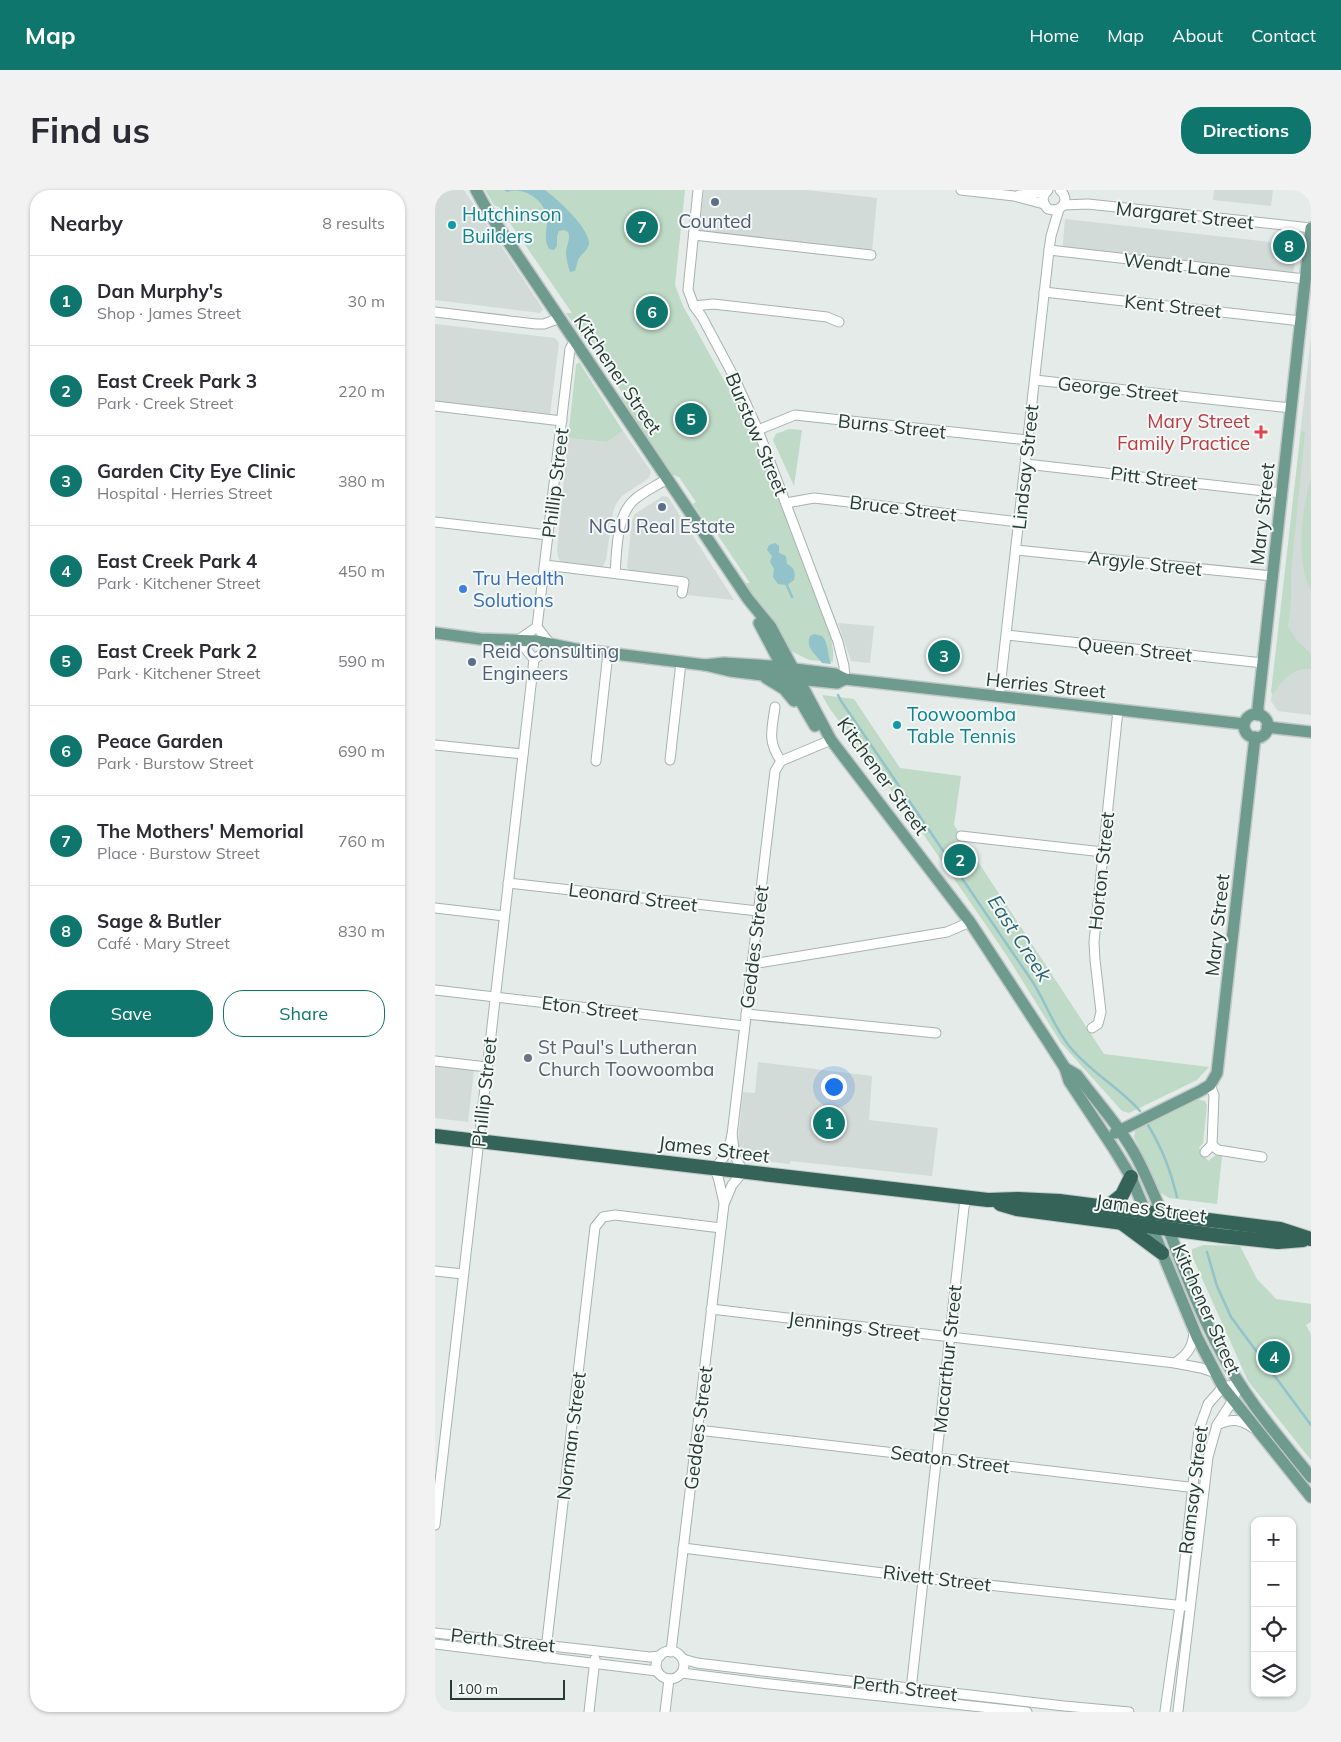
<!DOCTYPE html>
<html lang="en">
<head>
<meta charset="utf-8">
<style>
	body { margin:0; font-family:Mulish,sans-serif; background:#f2f2f3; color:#2b2b33 }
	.controls { position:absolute; right:15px; bottom:15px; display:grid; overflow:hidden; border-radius:10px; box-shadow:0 1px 4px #0004 }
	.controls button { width:45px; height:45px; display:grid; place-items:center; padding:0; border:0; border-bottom:1px solid #e1e1e2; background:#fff; color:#2b2b33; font:25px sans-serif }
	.scale { position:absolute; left:15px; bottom:12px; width:115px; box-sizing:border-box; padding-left:5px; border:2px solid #253b34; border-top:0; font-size:14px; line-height:18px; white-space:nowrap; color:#253b34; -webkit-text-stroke:4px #f4f8f6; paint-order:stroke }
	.you { position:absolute; left:398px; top:896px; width:18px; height:18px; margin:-12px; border:4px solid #fff; border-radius:50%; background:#1a73e8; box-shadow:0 0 0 8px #1a73e833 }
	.badge { display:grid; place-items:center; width:32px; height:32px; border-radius:50%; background:#0f766e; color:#fff; font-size:16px; font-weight:700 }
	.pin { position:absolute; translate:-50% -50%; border:2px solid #fff; box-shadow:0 1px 5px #0006 }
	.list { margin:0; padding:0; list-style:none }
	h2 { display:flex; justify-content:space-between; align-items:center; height:65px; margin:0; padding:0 20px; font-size:21px }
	h2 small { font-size:16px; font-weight:400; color:#7c7c81 }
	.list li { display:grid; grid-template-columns:32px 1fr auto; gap:15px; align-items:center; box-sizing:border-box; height:90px; padding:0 20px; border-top:1px solid #e1e1e2 }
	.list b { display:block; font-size:19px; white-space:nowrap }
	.list p { margin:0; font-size:16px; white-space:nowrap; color:#7c7c81 }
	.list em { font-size:16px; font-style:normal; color:#7c7c81 }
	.actions { display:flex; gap:10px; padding:15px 20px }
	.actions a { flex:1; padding:11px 0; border:1px solid #0f766e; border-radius:20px; text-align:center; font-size:18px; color:#0f766e }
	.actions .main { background:#0f766e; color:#fff }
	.icon { flex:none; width:28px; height:28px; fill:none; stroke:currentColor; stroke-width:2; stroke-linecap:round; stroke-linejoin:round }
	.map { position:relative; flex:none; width:876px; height:1522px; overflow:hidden; border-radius:20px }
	header { display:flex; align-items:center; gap:30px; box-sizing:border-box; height:70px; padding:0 25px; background:#0f766e; color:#fff }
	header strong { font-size:24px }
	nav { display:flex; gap:28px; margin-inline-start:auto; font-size:18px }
	.intro { display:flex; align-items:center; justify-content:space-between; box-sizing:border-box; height:120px; padding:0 30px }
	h1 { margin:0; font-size:35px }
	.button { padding:12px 22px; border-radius:20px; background:#0f766e; color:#fff; font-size:18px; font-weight:700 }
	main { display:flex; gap:30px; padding:0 30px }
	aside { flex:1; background:#fff; border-radius:20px; box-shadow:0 1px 4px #0004 }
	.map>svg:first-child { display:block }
	.built { fill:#d2dbd7 }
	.green { fill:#bfdac6 }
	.water { fill:#92c3ca }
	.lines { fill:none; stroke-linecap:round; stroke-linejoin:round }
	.stream { stroke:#92c3ca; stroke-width:2.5 }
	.minor-casing { stroke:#a7b3ae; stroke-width:11 }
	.major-casing { stroke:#c2c8c6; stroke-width:14 }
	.highway-casing { stroke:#c2c8c6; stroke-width:16 }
	.minor { stroke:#fff; stroke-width:9 }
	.major { stroke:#6e9b8e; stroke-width:11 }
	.highway { stroke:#356358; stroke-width:14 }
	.service-dot { fill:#5c6f8a; stroke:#f4f8f6; stroke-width:2 }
	.culture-dot { fill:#0f9aa8; stroke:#f4f8f6; stroke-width:2 }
	.health-dot { fill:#e0444e; stroke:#f4f8f6; stroke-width:2 }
	.shop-dot { fill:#3f7fe0; stroke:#f4f8f6; stroke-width:2 }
	.worship-dot { fill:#6b7280; stroke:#f4f8f6; stroke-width:2 }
	.labels { text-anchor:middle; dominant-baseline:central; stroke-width:4; stroke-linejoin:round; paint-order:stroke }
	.culture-label { font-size:19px; fill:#0d838f; stroke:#f4f8f6; text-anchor:start }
	.street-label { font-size:19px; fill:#253b34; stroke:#f4f8f6 }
	.service-label { font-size:19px; fill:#4e5e75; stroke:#f4f8f6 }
	.health-label { font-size:19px; fill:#be3a42; stroke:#f4f8f6; text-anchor:end }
	.shop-label { font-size:19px; fill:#366cbe; stroke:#f4f8f6; text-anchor:start }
	.worship-label { font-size:19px; fill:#5b616d; stroke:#f4f8f6; text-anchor:start }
	.water-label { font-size:20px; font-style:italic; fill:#27656f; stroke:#f4f8f6 }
</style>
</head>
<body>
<header>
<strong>Map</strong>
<nav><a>Home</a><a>Map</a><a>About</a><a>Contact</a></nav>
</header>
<div class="intro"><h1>Find us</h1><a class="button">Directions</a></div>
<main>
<aside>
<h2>Nearby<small>8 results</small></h2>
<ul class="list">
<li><span class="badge">1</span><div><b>Dan Murphy's</b><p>Shop · James Street</p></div><em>30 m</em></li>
<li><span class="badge">2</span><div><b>East Creek Park 3</b><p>Park · Creek Street</p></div><em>220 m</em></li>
<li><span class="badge">3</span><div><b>Garden City Eye Clinic</b><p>Hospital · Herries Street</p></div><em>380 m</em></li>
<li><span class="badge">4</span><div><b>East Creek Park 4</b><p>Park · Kitchener Street</p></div><em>450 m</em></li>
<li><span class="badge">5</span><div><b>East Creek Park 2</b><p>Park · Kitchener Street</p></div><em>590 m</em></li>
<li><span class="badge">6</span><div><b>Peace Garden</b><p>Park · Burstow Street</p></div><em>690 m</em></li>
<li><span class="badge">7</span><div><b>The Mothers' Memorial</b><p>Place · Burstow Street</p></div><em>760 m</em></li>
<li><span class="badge">8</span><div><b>Sage &amp; Butler</b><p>Café · Mary Street</p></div><em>830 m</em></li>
</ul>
<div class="actions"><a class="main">Save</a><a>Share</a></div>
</aside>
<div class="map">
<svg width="876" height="1522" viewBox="0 0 876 1522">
	<rect width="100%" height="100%" fill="#e4ebe8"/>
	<g class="built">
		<path d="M 0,0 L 29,0 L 108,119 L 105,123 L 0,110 Z"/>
		<path d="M 269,0 L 372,0 L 442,8 L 437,62 L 264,43 Z"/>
		<path d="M 779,0 L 838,0 L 836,16 L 778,10 Z"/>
		<path d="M 630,29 L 862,55 L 858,86 L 627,64 Z"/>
		<path d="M 0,134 L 120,148 L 124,153 L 115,224 L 0,211 Z"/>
		<path d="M 876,147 L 876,525 L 843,521 L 836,511 Z"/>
		<path d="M 188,241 L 216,281 L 214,288 L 187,306 L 181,314 L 178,322 L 171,370 L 167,378 L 126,373 L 123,367 L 122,361 L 133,248 L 170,252 Z"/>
		<path d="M 228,306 L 233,307 L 299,410 L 251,405 L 252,389 L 195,381 L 192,377 L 197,330 L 200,324 Z"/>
		<path d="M 403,433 L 439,436 L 435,473 L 416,471 Z"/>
		<path d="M 323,872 L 437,886 L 434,930 L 503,938 L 497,986 L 355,971 L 355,974 L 304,968 L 302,962 L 308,902 L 320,903 Z"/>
		<path d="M 0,876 L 39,880 L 33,932 L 0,928 Z"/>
	</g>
	<g class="green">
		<path d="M 50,0 L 250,0 L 240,95 L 248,116 L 296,203 L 303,204 L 310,220 L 396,448 L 398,460 L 398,472 L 374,470 L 352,459 L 308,393 L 315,393 L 274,332 L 271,333 L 258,314 L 261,312 L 244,287 L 236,284 L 186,207 L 189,205 L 159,159 L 155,158 L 131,123 L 137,123 L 64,17 L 59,15 Z"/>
		<path d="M 144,172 L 188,241 L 171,252 L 133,248 L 141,175 Z"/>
		<path d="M 354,239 L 367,240 L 359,296 L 338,250 L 341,244 Z"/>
		<path d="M 866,241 L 870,242 L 856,382 L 856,412 L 853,436 L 862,451 L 876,464 L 876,479 C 858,477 848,490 838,504 L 836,502 Z"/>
		<path d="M 876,289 L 876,400 C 860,373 867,317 876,289 Z"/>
		<path d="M 387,505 L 419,509 L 465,578 L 526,586 L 519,635 L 669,864 L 774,877 L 762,890 L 694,923 L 687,921 L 626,853 L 572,766 L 531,706 L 477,628 L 395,519 Z"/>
		<path d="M 760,909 L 770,911 L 772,916 L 768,953 L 764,958 L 773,971 L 781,965 L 787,966 L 782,1014 L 734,1008 L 725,1002 L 699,947 L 701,938 Z"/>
		<path d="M 769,1055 L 805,1056 L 822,1089 L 841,1109 L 876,1114 L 876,1132 L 871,1135 L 876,1144 L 876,1270 L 813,1191 L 757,1066 L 757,1059 Z"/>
	</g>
	<g class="water">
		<path d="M 69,0 L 110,0 C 122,9 155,38 154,54 C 153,60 146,64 143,70 C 142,73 141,77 140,81 L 135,82 C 133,75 131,69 131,62 C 132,54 136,48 133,42 L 129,40 L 124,41 L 122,46 L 122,56 L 119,60 L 114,59 C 108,48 112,42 112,31 C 113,17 98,2 84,1 C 80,0 76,1 72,2 Z"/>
		<path d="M 340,353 L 344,356 L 344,363 L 351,366 L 352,374 C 359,377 361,383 359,390 L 352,395 L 343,394 L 338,387 L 339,379 L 335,372 L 337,366 L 332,360 L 334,355 Z"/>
		<path d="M 379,444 L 387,446 C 394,454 392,464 396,474 L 387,473 C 381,464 370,458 375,446 Z"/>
	</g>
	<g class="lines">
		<g class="stream">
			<path d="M 351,393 L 357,407"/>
			<path d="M 403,505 L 406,511 C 469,604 532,696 595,788 C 610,809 618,837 635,857 C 655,882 684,897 705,921"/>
			<path d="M 713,935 C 728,960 735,979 742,1007"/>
			<path d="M 772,1062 L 782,1096 L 796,1127 L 876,1235"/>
		</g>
		<defs>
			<g id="minor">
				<path d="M 263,0 L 253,100 L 259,116 L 267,127 L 299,187 L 323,240 L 403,452 L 409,476 L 410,489"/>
				<path d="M 526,0 L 579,6 L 609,14"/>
				<path d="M 613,0 C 606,6 607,13 613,19 C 627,23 636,10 625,0"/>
				<path d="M 584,5 L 611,2"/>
				<path d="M 628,15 L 653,14 L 876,38"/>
				<path d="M 259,45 L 436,65"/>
				<path d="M 614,60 L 870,89"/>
				<path d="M 609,102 L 866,131"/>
				<path d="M 259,116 L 278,114 L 392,127 L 404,132"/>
				<path d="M 0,122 L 101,134 L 109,134 L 125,128"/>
				<path d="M 600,190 L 856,218"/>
				<path d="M 0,216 L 127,231"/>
				<path d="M 323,240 L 360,225 L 593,250"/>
				<path d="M 591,274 L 847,303"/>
				<path d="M 351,313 L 379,308 L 584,332"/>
				<path d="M 0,332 L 113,345"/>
				<path d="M 581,360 L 838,386"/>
				<path d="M 110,375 L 249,392 L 247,403"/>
				<path d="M 180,383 C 182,361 181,326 199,310 C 208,302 221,296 232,289"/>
				<path d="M 572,445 L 828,473"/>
				<path d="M 83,450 L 102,437"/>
				<path d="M 116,455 L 102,437 L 135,159 L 140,150"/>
				<path d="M 99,469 L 116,459"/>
				<path d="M 564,507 L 614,60 L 616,46 L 624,19"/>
				<path d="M 340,517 C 337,540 332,551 346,571"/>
				<path d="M 0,555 L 88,564"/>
				<path d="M 235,570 L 246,472"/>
				<path d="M 161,571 L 173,463"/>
				<path d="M 526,646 L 668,662"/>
				<path d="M 73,693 L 323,721"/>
				<path d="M 0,718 L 69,726"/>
				<path d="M 317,774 L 512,742 L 535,732"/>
				<path d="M 0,800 L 309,836"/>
				<path d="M 311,824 L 501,843"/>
				<path d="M 657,838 L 663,834 L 666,822 L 660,770 L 659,752 L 683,520"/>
				<path d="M 0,871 L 52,877"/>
				<path d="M 777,955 L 783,960 L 827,967"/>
				<path d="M 770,962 L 777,955 L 779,905 L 775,895"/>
				<path d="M 289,1013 L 284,991 L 280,978 L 293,962 L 297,945 L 340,581 L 346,571 L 396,550"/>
				<path d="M 0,1081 L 28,1084"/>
				<path d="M 276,1119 L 740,1173 L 766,1178 L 781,1183"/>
				<path d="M 740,1173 C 753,1164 758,1157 759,1141"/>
				<path d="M 782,1235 C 797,1228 805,1229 818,1238"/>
				<path d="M 263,1240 L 762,1298"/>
				<path d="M 0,1335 L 99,469 L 89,457"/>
				<path d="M 248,1358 L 488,1388 L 750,1416"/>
				<path d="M 0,1443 L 162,1461 L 215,1467 L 225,1466"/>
				<path d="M 0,1454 L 222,1481"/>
				<circle cx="235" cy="1475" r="14"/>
				<path d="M 236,1462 L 289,1014 L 297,995 L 308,982 L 300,966 L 297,945"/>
				<path d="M 110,1468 L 160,1037 L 168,1027 L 180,1025 L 286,1038"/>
				<path d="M 248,1469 L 262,1473 L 328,1481 L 629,1516 L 694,1522"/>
				<path d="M 247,1483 L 326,1493 L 592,1522"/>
				<path d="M 475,1509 L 529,1017 L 532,1008"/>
				<path d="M 730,1521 L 745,1416 L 764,1239 L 773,1214 L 788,1197 L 804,1194 L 798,1210 L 782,1235 L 773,1267 L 743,1521"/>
				<path d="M 154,1522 L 160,1469"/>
				<path d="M 230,1522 L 234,1489"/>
			</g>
			<g id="major">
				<path d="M 41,0 L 52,20 L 313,409 L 336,437 L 396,550 L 535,732 L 612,850 L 630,878 L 634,891 L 679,959 L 696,987 L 762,1147 L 788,1197 L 876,1307"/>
				<path d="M 324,433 L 359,500 L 380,536"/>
				<path d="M 0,443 L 45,449 L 101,451 L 140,459 L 270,475 L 295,481 L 353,488 L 402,493 L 410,489"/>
				<path d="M 270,475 L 289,473 L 336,476 L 400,484 L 410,489 L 809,534"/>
				<path d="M 331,488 L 349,499 L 359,511"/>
				<circle cx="821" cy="536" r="12"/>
				<path d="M 823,525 L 823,517 L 876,38"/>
				<path d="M 832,537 L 876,542"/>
				<path d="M 630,878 L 642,885 C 662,912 686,938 702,968 C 734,1030 752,1099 785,1160 C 809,1207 843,1246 876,1287"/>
				<path d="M 680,943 L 765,901 L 775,895 L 782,883 L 820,547"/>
			</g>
			<g id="highway">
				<path d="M 0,946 L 553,1010 L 583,1009 L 624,1011 L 845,1039 L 876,1049"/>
				<path d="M 565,1014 L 582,1019 L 787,1046 L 843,1052 L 868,1050"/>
				<path d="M 672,1017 L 687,1005 L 696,987"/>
				<path d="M 688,1034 L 727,1063"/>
			</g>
		</defs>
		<use href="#minor" class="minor-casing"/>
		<use href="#major" class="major-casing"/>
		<use href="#highway" class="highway-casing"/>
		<use href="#minor" class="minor"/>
		<use href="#major" class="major"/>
		<use href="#highway" class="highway"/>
	</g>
	<g class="service-dot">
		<circle cx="280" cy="12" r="5"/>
		<circle cx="227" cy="317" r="5"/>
		<circle cx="37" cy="472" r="5"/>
	</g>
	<g class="culture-dot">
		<circle cx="17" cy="35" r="5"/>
		<circle cx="462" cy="535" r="5"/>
	</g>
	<path class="health-dot" d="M823.5 234.5h5v5h5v5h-5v5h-5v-5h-5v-5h5z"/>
	<circle class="shop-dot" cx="28" cy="399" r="5"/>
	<circle class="worship-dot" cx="93" cy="868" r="5"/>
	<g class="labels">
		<g class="culture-label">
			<text x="27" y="24">Hutchinson<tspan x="27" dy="22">Builders</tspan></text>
			<text x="472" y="524">Toowoomba<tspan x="472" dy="22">Table Tennis</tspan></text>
		</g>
		<g class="street-label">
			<text transform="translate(750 25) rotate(6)">Margaret Street</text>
			<text transform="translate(742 75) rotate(6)">Wendt Lane</text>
			<text transform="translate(738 116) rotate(6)">Kent Street</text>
			<text transform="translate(183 184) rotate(56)">Kitchener Street</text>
			<text transform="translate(683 199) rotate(6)">George Street</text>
			<text transform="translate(457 236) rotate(6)">Burns Street</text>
			<text transform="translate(322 244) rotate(67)">Burstow Street</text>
			<text transform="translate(590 277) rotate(-84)">Lindsay Street</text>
			<text transform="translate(719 288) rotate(7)">Pitt Street</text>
			<text transform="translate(120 293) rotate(-83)">Phillip Street</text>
			<text transform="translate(468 318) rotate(7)">Bruce Street</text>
			<text transform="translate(827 324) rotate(-84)">Mary Street</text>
			<text transform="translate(710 373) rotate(6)">Argyle Street</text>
			<text transform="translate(700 459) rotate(6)">Queen Street</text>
			<text transform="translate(611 495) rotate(6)">Herries Street</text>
			<text transform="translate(448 586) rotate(54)">Kitchener Street</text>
			<text transform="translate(666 681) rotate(-84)">Horton Street</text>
			<text transform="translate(198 707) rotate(7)">Leonard Street</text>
			<text transform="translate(782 735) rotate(-84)">Mary Street</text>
			<text transform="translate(319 757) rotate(-83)">Geddes Street</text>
			<text transform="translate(155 818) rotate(7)">Eton Street</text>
			<text transform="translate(49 902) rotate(-84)">Phillip Street</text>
			<text transform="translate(279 959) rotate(7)">James Street</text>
			<text transform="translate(716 1018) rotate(8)">James Street</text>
			<text transform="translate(772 1119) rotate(66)">Kitchener Street</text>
			<text transform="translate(419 1136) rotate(7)">Jennings Street</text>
			<text transform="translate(512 1169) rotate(-84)">Macarthur Street</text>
			<text transform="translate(263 1238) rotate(-83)">Geddes Street</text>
			<text transform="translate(136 1246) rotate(-83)">Norman Street</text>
			<text transform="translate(515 1269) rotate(7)">Seaton Street</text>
			<text transform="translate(758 1300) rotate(-83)">Ramsay Street</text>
			<text transform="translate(502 1388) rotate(7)">Rivett Street</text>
			<text transform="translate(68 1450) rotate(6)">Perth Street</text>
			<text transform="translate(470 1498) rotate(7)">Perth Street</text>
		</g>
		<g class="service-label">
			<text x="280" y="31">Counted</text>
			<text x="227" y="336">NGU Real Estate</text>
			<text x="47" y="461" text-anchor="start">Reid Consulting<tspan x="47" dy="22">Engineers</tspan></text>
		</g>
		<g class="health-label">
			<text x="815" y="231">Mary Street<tspan x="815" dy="22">Family Practice</tspan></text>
		</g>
		<g class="shop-label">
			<text x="38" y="388">Tru Health<tspan x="38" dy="22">Solutions</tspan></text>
		</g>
		<g class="worship-label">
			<text x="103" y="857">St Paul's Lutheran<tspan x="103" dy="22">Church Toowoomba</tspan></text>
		</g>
		<g class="water-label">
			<text transform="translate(585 748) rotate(57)">East Creek</text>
		</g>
	</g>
</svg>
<div class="controls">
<button>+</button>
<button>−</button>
<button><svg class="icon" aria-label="locate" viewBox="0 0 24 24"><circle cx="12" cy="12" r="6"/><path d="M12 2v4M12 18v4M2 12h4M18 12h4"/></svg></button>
<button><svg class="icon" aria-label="layers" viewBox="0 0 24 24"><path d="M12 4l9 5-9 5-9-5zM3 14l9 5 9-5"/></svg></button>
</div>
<div class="scale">100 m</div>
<div class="you"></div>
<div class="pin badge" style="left:394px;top:933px">1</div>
<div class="pin badge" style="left:525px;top:670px">2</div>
<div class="pin badge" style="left:509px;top:466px">3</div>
<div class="pin badge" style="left:839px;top:1167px">4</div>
<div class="pin badge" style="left:256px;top:229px">5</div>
<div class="pin badge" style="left:217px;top:122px">6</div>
<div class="pin badge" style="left:207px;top:37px">7</div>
<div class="pin badge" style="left:854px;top:56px">8</div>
</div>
</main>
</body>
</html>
